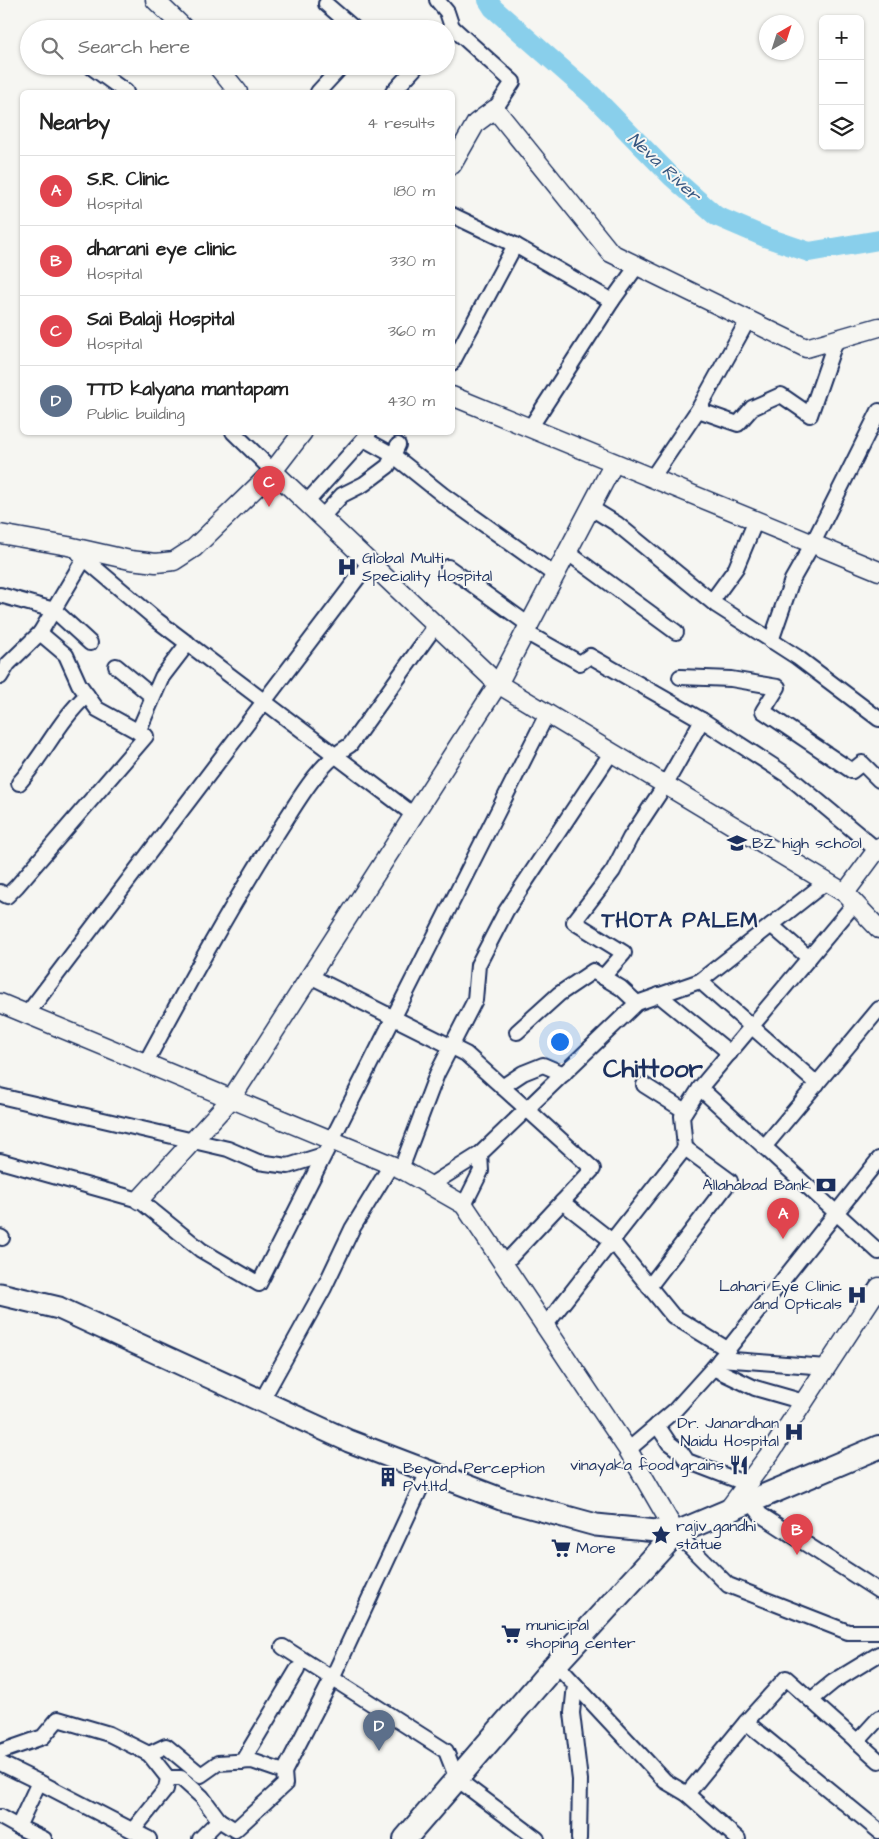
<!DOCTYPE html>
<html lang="en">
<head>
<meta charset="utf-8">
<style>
	body { margin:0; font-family:"Architects Daughter",sans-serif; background:#f2f2f2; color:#222 }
	.controls { position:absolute; right:15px; top:15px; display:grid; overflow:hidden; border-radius:8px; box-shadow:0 1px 4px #0004 }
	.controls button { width:45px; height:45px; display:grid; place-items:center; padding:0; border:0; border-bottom:1px solid #e0e0e0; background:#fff; color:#222; font:25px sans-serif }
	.compass { position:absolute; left:759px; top:15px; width:45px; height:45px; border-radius:50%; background:#fff; box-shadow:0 1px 4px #0004; rotate:39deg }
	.you { position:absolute; left:559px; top:1041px; width:18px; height:18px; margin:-12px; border:4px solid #fff; border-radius:50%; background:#1a73e8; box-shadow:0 0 0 8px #1a73e833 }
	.badge { display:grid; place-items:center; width:32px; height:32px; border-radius:50%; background:#7c3aed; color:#fff; font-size:16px; font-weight:700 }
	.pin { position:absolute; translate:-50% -41px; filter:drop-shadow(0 1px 2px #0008) }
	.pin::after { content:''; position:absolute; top:26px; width:18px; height:15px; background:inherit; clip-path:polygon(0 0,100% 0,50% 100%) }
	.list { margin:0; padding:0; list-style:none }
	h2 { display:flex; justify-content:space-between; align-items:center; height:65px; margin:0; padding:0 20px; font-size:21px }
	h2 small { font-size:16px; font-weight:400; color:#767676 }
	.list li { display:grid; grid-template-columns:32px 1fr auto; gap:15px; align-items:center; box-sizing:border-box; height:70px; padding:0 20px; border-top:1px solid #e0e0e0 }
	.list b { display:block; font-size:19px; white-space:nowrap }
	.list p { margin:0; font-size:16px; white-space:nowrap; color:#767676 }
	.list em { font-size:16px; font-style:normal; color:#767676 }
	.icon { flex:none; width:28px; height:28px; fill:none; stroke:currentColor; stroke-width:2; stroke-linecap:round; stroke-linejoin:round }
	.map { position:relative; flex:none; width:879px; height:1839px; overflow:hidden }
	.search { position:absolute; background:#fff; box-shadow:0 1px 4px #0004; left:20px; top:20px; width:435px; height:55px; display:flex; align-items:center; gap:12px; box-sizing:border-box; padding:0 18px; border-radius:28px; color:#767676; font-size:19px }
	.panel { position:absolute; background:#fff; box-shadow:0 1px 4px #0004; left:20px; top:90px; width:435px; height:345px; border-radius:8px }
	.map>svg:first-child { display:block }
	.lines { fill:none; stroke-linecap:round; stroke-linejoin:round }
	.river { stroke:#89cfeb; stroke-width:20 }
	.minor-casing { stroke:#1b2f5e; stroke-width:18 }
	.tertiary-casing { stroke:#1b2f5e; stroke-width:21 }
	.primary-casing { stroke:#1b2f5e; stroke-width:25 }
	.trunk-casing { stroke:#1b2f5e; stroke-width:26 }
	.minor { stroke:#f6f6f2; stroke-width:14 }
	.tertiary { stroke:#f6f6f2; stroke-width:18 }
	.primary { stroke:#f6f6f2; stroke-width:21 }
	.trunk { stroke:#f6f6f2; stroke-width:22 }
	.labels { text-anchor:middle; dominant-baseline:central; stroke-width:4; stroke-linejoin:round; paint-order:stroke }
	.poi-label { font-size:16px; fill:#1b2f5e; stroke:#f6f6f2; text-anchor:start }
	.water-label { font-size:18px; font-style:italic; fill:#365781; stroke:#f6f6f2 }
	.district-label { font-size:21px; font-weight:bold; letter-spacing:1px; fill:#1b2f5e; stroke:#f6f6f2 }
	.town-label { font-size:26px; font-weight:bold; fill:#1b2f5e; stroke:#f6f6f2 }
</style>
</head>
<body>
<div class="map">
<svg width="879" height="1839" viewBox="0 0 879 1839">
	<rect width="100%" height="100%" fill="#f6f6f2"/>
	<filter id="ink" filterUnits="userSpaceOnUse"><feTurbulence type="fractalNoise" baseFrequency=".02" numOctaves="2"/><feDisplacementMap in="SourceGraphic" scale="10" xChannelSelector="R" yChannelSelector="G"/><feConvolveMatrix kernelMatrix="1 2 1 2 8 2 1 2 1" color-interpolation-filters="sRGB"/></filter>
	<g filter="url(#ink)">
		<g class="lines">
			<path class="river" d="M 488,0 L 493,8 L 593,96 L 672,177 L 716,216 L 765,237 L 809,252 L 879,240"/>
			<defs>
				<g id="minor">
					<path d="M 437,0 L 447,12 L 452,27 L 447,33"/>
					<path d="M 326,4 L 355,29"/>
					<path d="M 452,27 L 513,82 L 495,109"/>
					<path d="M 90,66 L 126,92"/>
					<path d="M 318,92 L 342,66"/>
					<path d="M 393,92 L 417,66"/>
					<path d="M 452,215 L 515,245 L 452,363"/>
					<path d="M 515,245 L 612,301 L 637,266"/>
					<path d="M 698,410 L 738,424 L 752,408 L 781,395 L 810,415 L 836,340"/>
					<path d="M 530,428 L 612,301"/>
					<path d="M 233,432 L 273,471"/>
					<path d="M 364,439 L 393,455 L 443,495 L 555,575"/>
					<path d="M 652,478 L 698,410 L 748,320"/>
					<path d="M 306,503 L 369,433"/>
					<path d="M 591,508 L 617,524 L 716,605 L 797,657 L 879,719"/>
					<path d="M 322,517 L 342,495 L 364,484 L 388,466 L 398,445"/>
					<path d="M 567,552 L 676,632"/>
					<path d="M 79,554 L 158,621 L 414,815"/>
					<path d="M 448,567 L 529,625"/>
					<path d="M 0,595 L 54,610 L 90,643"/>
					<path d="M 712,601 L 736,568 L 756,520"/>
					<path d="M 525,632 L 580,663 L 590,656 L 702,720 L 787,775 L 877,850"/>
					<path d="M 771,641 L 792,580 L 813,543 L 879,411"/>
					<path d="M 116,666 L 152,696"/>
					<path d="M 0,677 L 8,664 L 40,633"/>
					<path d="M 680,677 L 731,679 L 778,687 L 763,711 L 852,771 L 862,763 L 879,780"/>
					<path d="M 138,732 L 162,677 L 188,643"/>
					<path d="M 19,783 C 44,755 59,720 87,695"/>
					<path d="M 0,892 L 7,896 L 17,886 L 146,736 L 97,709 L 79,684 L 66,655 L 40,633 L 84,559"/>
					<path d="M 855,903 L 700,1088 L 879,1252"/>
					<path d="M 771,925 L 809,958"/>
					<path d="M 310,976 L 466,1054 L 593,1169 L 504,1264"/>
					<path d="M 603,977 L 624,953 L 574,922 L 613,871 L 630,838 L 665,785 L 702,720"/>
					<path d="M 700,981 L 817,1084"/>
					<path d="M 659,995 L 730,1053"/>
					<path d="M 27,1014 L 369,563"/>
					<path d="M 517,1032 L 559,994 L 593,971 L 621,988 L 637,1003"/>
					<path d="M 145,1064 C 187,986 229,909 276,835 C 297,803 316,765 350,745 L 436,625"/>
					<path d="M 644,1085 L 685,1111"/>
					<path d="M 502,1087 L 523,1073 L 543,1065 L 564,1074"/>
					<path d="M 0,1096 L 228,1149 L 258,1162 L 288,1166 L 323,1155"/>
					<path d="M 764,1147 L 879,1009"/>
					<path d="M 0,1161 L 139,1200 L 201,1250 L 259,1284 L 547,714"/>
					<path d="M 401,1169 L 437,1074 L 475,1000 L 478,965 L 506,911 L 611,753"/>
					<path d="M 429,1186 L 480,1154 L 637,1003 L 700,981 L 826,882"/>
					<path d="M 562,1202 L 612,1241 L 673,1316 L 727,1349"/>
					<path d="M 464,1205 L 481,1171 L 480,1154"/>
					<path d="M 0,1237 L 2,1238"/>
					<path d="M 649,1287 L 730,1181 L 685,1148"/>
					<path d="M 545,1326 L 685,1148 L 682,1116 L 700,1088"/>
					<path d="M 720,1359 L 827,1367"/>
					<path d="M 713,1368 L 755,1388 L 804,1402"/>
					<path d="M 262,1400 L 324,1288 L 352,1229 L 391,1165"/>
					<path d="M 657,1425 L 669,1443 L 681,1452 L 687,1461 L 747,1484"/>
					<path d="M 628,1450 L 675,1410 L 713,1368 L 879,1159"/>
					<path d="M 750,1501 L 761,1515 L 879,1591"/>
					<path d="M 676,1533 L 728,1585 L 848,1632 L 879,1632"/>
					<path d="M 283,1647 L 446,1751 L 457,1779 L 537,1839"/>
					<path d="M 556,1664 L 665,1781 L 687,1794 L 738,1839"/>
					<path d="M 575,1685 L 572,1713 L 580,1780 L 579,1839"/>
					<path d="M 811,1700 L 833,1682 L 879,1654"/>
					<path d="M 746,1722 L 786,1678 L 879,1761"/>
					<path d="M 857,1742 L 879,1718"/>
					<path d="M 0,1752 L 43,1737 L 58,1719 L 109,1734 L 149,1754 L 166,1746 L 201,1775 L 218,1763 L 252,1761 L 284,1772 L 285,1784 L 235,1830 L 219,1820 L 200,1839"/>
					<path d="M 242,1762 L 297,1670"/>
					<path d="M 0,1763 L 39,1782"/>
					<path d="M 284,1772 L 332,1679 L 428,1472"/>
					<path d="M 168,1778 L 181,1778 L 202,1797 L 219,1820"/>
					<path d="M 687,1794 L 746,1722 L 879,1831"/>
					<path d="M 0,1817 L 18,1827 L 39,1782 L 149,1839"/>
					<path d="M 18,1827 L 44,1839"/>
					<path d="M 133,1830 L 166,1789 L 168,1778 L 149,1754"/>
				</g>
				<g id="tertiary">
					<path d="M 155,0 L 185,29"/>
					<path d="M 217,66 L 238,92"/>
					<path d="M 452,165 L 476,123 L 495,109 L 611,253 L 806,348 L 879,327"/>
					<path d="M 452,396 L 879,571"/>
					<path d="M 273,471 L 498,684 L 845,893 L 879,929"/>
					<path d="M 0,534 L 68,546 L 130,560 L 156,563 L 174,561 L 194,548 L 273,471 L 303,432"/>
					<path d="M 845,893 L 879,847"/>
					<path d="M 0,1003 L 401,1169 L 464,1205 L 628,1450 L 676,1533"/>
					<path d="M 139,1200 L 231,1099 L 498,684 L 614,463"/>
					<path d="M 727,1511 L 771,1452 L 879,1287"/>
				</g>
				<path id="primary" d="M 0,1294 L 59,1308 L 349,1441 L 501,1499 L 596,1525 L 676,1533"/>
				<path id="trunk" d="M 405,1839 L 556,1664 L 676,1533 L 879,1447"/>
			</defs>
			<use href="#minor" class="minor-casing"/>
			<use href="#tertiary" class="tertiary-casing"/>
			<use href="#primary" class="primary-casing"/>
			<use href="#trunk" class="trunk-casing"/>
			<use href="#minor" class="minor"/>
			<use href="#tertiary" class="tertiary"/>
			<use href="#primary" class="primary"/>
			<use href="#trunk" class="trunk"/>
		</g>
	</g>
	<defs>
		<symbol id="hospital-bare" viewBox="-9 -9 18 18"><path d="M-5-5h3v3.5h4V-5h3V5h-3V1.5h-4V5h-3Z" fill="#1b2f5e" stroke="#f6f6f2" stroke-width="2.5" paint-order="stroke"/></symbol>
		<symbol id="school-bare" viewBox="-9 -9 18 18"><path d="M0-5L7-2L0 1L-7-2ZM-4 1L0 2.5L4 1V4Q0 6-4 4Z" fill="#1b2f5e" stroke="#f6f6f2" stroke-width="2.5" paint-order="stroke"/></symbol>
		<symbol id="bank-bare" viewBox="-9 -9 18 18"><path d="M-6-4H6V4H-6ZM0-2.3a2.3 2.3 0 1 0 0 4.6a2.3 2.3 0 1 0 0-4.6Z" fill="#1b2f5e" stroke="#f6f6f2" stroke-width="2.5" paint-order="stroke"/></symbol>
		<symbol id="restaurant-bare" viewBox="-9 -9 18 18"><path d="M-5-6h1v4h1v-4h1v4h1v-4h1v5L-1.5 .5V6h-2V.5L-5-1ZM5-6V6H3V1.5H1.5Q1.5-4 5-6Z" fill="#1b2f5e" stroke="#f6f6f2" stroke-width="2.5" paint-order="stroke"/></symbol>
		<symbol id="building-bare" viewBox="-9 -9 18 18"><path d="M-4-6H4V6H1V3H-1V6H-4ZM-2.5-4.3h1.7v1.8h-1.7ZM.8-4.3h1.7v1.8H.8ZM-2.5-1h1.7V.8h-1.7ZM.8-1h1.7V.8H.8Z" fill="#1b2f5e" stroke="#f6f6f2" stroke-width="2.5" paint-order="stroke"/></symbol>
		<symbol id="sight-bare" viewBox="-9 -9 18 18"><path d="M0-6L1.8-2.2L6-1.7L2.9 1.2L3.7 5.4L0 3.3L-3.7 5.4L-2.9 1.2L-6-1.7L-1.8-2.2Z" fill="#1b2f5e" stroke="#f6f6f2" stroke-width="2.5" paint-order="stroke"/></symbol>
		<symbol id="supermarket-bare" viewBox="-9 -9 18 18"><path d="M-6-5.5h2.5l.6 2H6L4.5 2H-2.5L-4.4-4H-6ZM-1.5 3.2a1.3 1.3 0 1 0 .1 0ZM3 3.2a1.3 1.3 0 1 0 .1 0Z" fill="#1b2f5e" stroke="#f6f6f2" stroke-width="2.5" paint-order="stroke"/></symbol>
	</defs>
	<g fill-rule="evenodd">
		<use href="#hospital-bare" x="333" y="553" width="28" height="28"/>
		<use href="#school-bare" x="723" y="829" width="28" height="28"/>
		<use href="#bank-bare" x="812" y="1171" width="28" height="28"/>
		<use href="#hospital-bare" x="843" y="1281" width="28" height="28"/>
		<use href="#hospital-bare" x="780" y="1418" width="28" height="28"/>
		<use href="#restaurant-bare" x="725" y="1451" width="28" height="28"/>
		<use href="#building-bare" x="374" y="1463" width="28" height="28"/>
		<use href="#sight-bare" x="647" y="1521" width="28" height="28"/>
		<use href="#supermarket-bare" x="547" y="1534" width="28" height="28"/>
		<use href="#supermarket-bare" x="497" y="1620" width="28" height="28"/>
	</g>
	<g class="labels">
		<g class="poi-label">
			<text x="362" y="558">Global Multi<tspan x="362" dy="18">Speciality Hospital</tspan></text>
			<text x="752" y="843">BZ high school</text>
			<text x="811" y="1185" text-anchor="end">Allahabad Bank</text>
			<text x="842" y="1286" text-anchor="end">Lahari Eye Clinic<tspan x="842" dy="18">and Opticals</tspan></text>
			<text x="779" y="1423" text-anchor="end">Dr. Janardhan<tspan x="779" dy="18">Naidu Hospital</tspan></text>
			<text x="724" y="1465" text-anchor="end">vinayaka food grains</text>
			<text x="403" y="1468">Beyond Perception<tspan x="403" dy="18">Pvt.ltd</tspan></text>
			<text x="676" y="1526">rajiv gandhi<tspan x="676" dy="18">statue</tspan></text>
			<text x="576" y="1548">More</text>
			<text x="526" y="1625">municipal<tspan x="526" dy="18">shoping center</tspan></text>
		</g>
		<g class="water-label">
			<text transform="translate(664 167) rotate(43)">Neva River</text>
		</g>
		<g class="district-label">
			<text x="680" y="920">THOTA PALEM</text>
		</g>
		<g class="town-label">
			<text x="653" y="1069">Chittoor</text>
		</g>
	</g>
</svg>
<div class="controls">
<button>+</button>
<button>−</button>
<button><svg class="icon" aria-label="layers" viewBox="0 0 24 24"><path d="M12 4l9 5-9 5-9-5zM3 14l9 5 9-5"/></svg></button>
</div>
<svg class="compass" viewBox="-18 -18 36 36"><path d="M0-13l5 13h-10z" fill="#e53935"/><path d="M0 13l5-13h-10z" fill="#767676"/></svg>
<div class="you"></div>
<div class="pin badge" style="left:783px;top:1239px;background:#e0444e">A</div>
<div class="pin badge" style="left:797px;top:1555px;background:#e0444e">B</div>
<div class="pin badge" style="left:269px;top:507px;background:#e0444e">C</div>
<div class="pin badge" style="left:379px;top:1751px;background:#5c6f8a">D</div>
<div class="search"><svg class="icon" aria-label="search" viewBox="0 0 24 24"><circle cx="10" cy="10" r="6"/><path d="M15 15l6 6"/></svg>Search here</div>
<section class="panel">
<h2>Nearby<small>4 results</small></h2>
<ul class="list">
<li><span class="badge" style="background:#e0444e">A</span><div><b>S.R. Clinic</b><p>Hospital</p></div><em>180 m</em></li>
<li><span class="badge" style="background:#e0444e">B</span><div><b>dharani eye clinic</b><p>Hospital</p></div><em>330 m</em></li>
<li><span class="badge" style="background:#e0444e">C</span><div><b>Sai Balaji Hospital</b><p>Hospital</p></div><em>360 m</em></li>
<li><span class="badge" style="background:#5c6f8a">D</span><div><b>TTD kalyana mantapam</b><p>Public building</p></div><em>430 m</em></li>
</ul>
</section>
</div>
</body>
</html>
